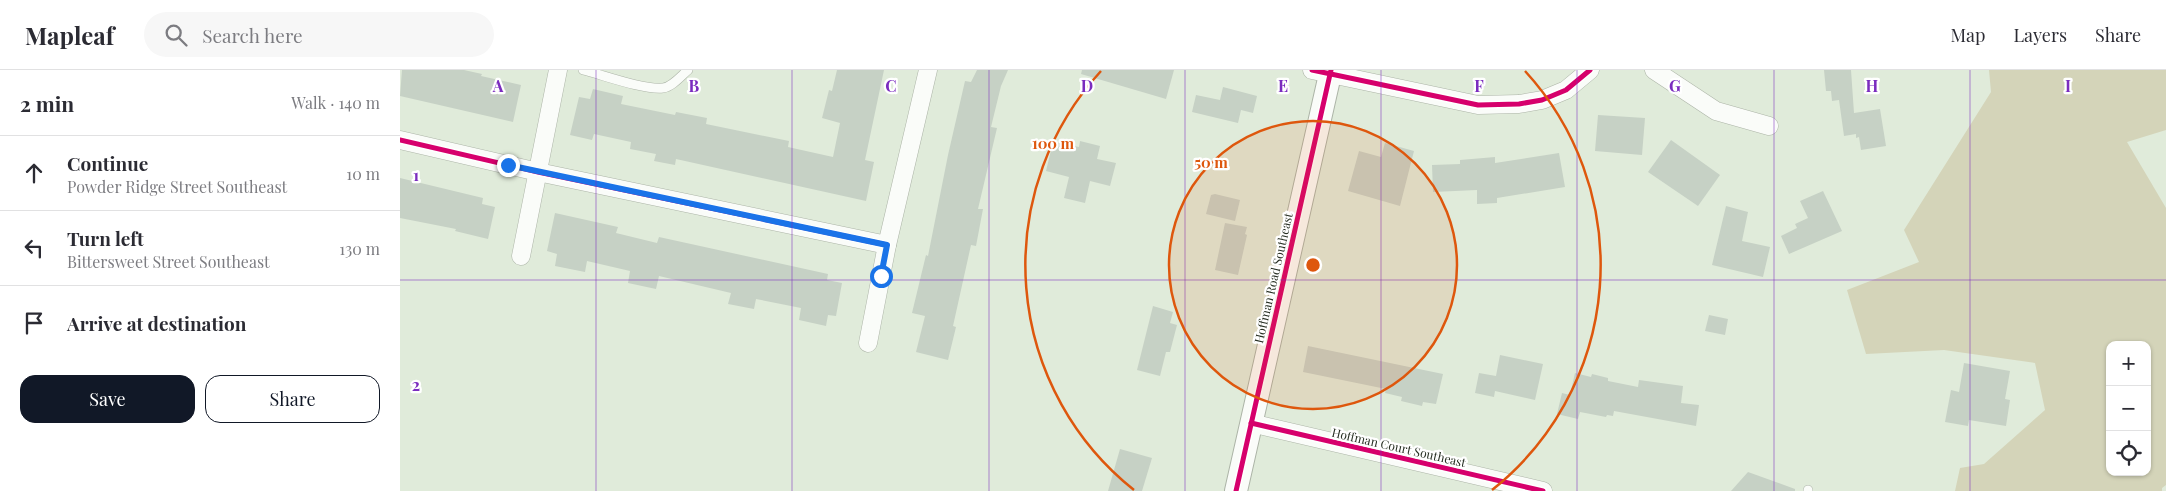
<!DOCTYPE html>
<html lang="en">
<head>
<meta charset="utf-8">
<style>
	body { margin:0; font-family:"Playfair Display",serif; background:#f7f7f7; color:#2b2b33 }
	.controls { position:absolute; right:15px; bottom:15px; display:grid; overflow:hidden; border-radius:10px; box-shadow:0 1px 4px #0004 }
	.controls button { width:45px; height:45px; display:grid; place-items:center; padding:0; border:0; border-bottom:1px solid #e1e1e2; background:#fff; color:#2b2b33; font:25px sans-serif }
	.stop { position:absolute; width:15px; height:15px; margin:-11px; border:4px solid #1a73e8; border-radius:50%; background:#fff }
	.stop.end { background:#1a73e8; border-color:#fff; box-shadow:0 1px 5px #0008 }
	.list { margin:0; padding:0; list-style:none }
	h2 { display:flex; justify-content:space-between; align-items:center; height:65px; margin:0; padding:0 20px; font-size:21px }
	h2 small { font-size:16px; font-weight:400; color:#7c7c81 }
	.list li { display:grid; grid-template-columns:32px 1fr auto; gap:15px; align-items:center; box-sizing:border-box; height:75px; padding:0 20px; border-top:1px solid #e1e1e2 }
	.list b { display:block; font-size:19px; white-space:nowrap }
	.list p { margin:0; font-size:16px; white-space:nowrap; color:#7c7c81 }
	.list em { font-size:16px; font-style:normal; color:#7c7c81 }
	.actions { display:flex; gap:10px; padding:15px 20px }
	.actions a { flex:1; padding:11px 0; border:1px solid #111827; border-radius:15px; text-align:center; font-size:18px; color:#111827 }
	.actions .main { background:#111827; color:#fff }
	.icon { flex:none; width:28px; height:28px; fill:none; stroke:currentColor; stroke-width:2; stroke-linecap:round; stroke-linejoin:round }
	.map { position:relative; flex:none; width:1766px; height:421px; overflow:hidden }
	header { display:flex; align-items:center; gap:30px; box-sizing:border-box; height:70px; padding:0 25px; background:#fff; border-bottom:1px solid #e1e1e2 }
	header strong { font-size:24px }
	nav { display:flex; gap:28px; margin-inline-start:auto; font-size:18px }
	.search { width:350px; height:45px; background:#f7f7f7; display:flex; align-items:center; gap:12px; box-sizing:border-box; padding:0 18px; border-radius:28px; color:#7c7c81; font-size:19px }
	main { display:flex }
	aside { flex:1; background:#fff }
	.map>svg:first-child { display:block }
	.green { fill:#d4d4b9; fill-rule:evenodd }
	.building { fill:#c6d1c5 }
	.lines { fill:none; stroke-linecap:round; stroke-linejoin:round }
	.service-casing { stroke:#acb4a7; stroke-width:10 }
	.minor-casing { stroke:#acb4a7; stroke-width:19 }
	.tertiary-casing { stroke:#acb4a7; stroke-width:24 }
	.service { stroke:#fafcf9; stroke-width:9 }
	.minor { stroke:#fafcf9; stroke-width:18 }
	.tertiary { stroke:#fafcf9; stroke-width:22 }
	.cycleway-casing { stroke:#fff; stroke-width:8 }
	.cycleway { stroke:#d6006c; stroke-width:5 }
	.route { stroke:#1a73e8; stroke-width:6 }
	.grid { fill:none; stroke:#7b2cbf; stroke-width:1; stroke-opacity:0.55 }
	.ring { fill:none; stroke:#de570d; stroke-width:2.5 }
	.labels { text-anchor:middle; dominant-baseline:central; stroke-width:4.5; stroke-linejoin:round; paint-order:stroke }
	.street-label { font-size:12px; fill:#272f23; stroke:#fff }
	.grid-label { font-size:16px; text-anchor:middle; font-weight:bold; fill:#7b2cbf; stroke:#fff; stroke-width:4.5; stroke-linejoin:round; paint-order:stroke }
	.centre { fill:#de570d; stroke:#fff; stroke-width:2.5 }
	.ring-label { font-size:15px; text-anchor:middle; font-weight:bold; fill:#de570d; stroke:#fff; stroke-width:4.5; stroke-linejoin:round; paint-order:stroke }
</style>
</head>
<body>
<header>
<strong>Mapleaf</strong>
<div class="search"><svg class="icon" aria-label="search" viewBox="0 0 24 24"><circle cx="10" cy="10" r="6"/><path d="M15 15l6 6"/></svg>Search here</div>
<nav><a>Map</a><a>Layers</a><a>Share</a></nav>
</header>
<main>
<aside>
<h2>2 min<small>Walk · 140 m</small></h2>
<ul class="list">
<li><svg class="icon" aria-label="ahead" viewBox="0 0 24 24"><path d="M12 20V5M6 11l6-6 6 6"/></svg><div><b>Continue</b><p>Powder Ridge Street Southeast</p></div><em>10 m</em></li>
<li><svg class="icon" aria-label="left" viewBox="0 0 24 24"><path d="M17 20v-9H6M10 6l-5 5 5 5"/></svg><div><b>Turn left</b><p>Bittersweet Street Southeast</p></div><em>130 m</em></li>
<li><svg class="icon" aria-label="arrive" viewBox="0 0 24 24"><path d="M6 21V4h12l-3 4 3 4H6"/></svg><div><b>Arrive at destination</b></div></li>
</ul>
<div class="actions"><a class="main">Save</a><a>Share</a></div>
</aside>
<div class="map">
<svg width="1766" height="421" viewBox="0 0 1766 421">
	<rect width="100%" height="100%" fill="#e0ebda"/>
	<path class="green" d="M 1589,0 L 1766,0 L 1766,60 L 1727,72 L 1766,138 L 1766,415 L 1762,418 L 1762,421 L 1555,421 L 1560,398 L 1584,394 L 1645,340 L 1635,293 L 1544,280 L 1466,284 L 1447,220 L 1519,192 L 1504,160 L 1591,22 ZM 1710,275 L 1747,275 L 1747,402 L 1710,402 Z"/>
	<g class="building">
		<path d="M 2,0 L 64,0 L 82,4 L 81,6 L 121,15 L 113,52 L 0,26 Z"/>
		<path d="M 437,0 L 484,0 L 465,90 L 474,92 L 466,131 L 276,89 L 275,95 L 254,91 L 256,84 L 230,79 L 231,72 L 194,64 L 192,70 L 170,65 L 179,27 L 190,29 L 193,19 L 223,26 L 221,34 L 275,45 L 276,42 L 307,48 L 306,54 L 389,71 L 388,77 L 433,87 L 440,53 L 422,48 L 429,20 L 432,21 Z"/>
		<path d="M 577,0 L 608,0 L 601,16 L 591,57 L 597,58 L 578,139 L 583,139 L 576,176 L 571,175 L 553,256 L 556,257 L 548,290 L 516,282 L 525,246 L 512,243 L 526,185 L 528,186 L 548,85 L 565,11 L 571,12 Z"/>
		<path d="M 682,0 L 774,0 L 766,29 L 681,4 Z"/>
		<path d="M 1424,0 L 1451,0 L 1454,43 L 1480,39 L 1486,76 L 1461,80 L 1459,67 L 1456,68 L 1456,64 L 1444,66 L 1439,30 L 1432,31 L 1431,21 L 1426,21 Z"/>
		<path d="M 823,17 L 857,26 L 853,43 L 841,40 L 838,53 L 792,42 L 796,25 L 820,30 Z"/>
		<path d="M 1198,45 L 1245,48 L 1242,85 L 1195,81 Z"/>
		<path d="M 1271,70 L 1320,105 L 1298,136 L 1248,102 Z"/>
		<path d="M 680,71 L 700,76 L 697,89 L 716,93 L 710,116 L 690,111 L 685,133 L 664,128 L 669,107 L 646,101 L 653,72 L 679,77 Z"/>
		<path d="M 985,73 L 1014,81 L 1000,136 L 948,121 L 959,81 L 981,87 Z"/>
		<path d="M 1159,83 L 1165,117 L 1097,128 L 1097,133 L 1077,134 L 1077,120 L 1033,122 L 1032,95 L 1060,94 L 1060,90 L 1095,87 L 1095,93 Z"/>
		<path d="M 0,108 L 83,128 L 82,134 L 95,137 L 88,169 L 55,161 L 56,159 L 0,148 Z"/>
		<path d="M 1423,121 L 1442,161 L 1389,184 L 1381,166 L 1397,158 L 1395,154 L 1408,148 L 1400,131 Z"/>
		<path d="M 815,124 L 840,130 L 835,151 L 806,144 L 811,125 Z"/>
		<path d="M 1326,136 L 1348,142 L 1342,171 L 1370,177 L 1363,207 L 1312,195 Z"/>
		<path d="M 155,143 L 218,157 L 216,163 L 257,173 L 259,167 L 428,204 L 427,210 L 442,213 L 436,246 L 428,245 L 426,256 L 399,250 L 401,238 L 356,229 L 354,239 L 328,234 L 331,223 L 259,206 L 256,219 L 228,213 L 230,201 L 187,191 L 185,202 L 155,196 L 157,184 L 147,181 Z"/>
		<path d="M 825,153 L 847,157 L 845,164 L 847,165 L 838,205 L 815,200 Z"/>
		<path d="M 753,236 L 773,242 L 770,253 L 777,255 L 770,282 L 766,282 L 760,306 L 737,300 Z"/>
		<path d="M 1309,245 L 1328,249 L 1325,265 L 1305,261 Z"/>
		<path d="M 908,276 L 1043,304 L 1036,334 L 1023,332 L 1022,336 L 1001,331 L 1002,327 L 985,323 L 986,319 L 903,302 Z"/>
		<path d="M 1100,285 L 1143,294 L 1135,330 L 1095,321 L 1094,327 L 1075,323 L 1079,303 L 1096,306 Z"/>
		<path d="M 1564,293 L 1610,301 L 1605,329 L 1610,330 L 1606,356 L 1569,350 L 1568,356 L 1545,352 L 1551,320 L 1559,322 Z"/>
		<path d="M 1175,303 L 1191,307 L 1192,304 L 1208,308 L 1208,311 L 1238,317 L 1239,310 L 1283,316 L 1281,333 L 1299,335 L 1296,356 L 1214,341 L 1213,346 L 1207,345 L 1206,347 L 1180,342 L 1178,349 L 1157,344 L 1162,323 L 1170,325 Z"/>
		<path d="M 720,379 L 752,388 L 742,421 L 708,421 Z"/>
		<path d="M 1348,402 L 1395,419 L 1395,421 L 1331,421 Z"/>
	</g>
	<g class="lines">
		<defs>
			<g id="service">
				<path d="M 183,0 C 203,5 243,20 263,18 C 272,17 281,6 288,0"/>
				<path d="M 1408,421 L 1408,420"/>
			</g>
			<g id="minor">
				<path d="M 912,0 L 1078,35 L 1119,34 L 1142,30 L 1166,20 L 1190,0"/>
				<path d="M 1254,0 L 1316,41 L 1369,56"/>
				<path d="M 0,70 L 138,102 L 487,175"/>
				<path d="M 121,186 L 158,0"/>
				<path d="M 468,273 L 487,175 L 528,0"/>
				<path d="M 851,353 L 1143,421"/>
			</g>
			<path id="tertiary" d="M 836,421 L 931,0"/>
		</defs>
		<use href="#service" class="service-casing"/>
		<use href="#minor" class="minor-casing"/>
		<use href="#tertiary" class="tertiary-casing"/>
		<use href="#service" class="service"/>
		<use href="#minor" class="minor"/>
		<use href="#tertiary" class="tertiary"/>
		<defs>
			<g id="cycleway">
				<path d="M 912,0 L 1078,35 L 1119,34 L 1142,30 L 1166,20 L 1190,0"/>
				<path d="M 0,70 L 138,102 L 487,175"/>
				<path d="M 851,353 L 1143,421"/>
				<path d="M 836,421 L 931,0"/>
			</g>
		</defs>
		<use href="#cycleway" class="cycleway-casing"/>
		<use href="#cycleway" class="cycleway"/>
	</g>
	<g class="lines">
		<path class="route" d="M 108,95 L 487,175 L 481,206"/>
	</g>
	<path class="grid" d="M 196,0 L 196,421M 392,0 L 392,421M 589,0 L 589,421M 785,0 L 785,421M 981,0 L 981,421M 1177,0 L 1177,421M 1374,0 L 1374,421M 1570,0 L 1570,421M 0,210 L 1766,210"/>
	<circle cx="913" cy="195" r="144" fill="#de570d" fill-opacity=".12"/>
	<g class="ring">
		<circle cx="913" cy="195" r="144"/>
		<path d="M734 420A287 287 0 0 1 701 1M1125 1A287 287 0 0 1 1092 420"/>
	</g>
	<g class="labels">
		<g class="street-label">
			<text transform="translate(873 208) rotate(-77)">Hoffman Road Southeast</text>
			<text transform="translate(999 377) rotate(13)">Hoffman Court Southeast</text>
		</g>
	</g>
	<g class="grid-label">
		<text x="98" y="22">A</text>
		<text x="294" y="22">B</text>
		<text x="491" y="22">C</text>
		<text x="687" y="22">D</text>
		<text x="883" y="22">E</text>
		<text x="1079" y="22">F</text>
		<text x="1275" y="22">G</text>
		<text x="1472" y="22">H</text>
		<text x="1668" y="22">I</text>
		<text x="16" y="111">1</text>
		<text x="16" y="321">2</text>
	</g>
	<circle cx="913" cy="195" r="8" class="centre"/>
	<g class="ring-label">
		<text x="653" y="79">100 m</text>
		<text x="811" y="98">50 m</text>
	</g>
</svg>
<div class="controls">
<button>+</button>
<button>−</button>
<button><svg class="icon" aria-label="locate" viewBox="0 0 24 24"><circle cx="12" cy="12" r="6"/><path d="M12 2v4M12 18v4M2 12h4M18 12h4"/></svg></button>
</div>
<div class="stop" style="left:481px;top:206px"></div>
<div class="stop end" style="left:108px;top:95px"></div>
</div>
</main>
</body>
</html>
